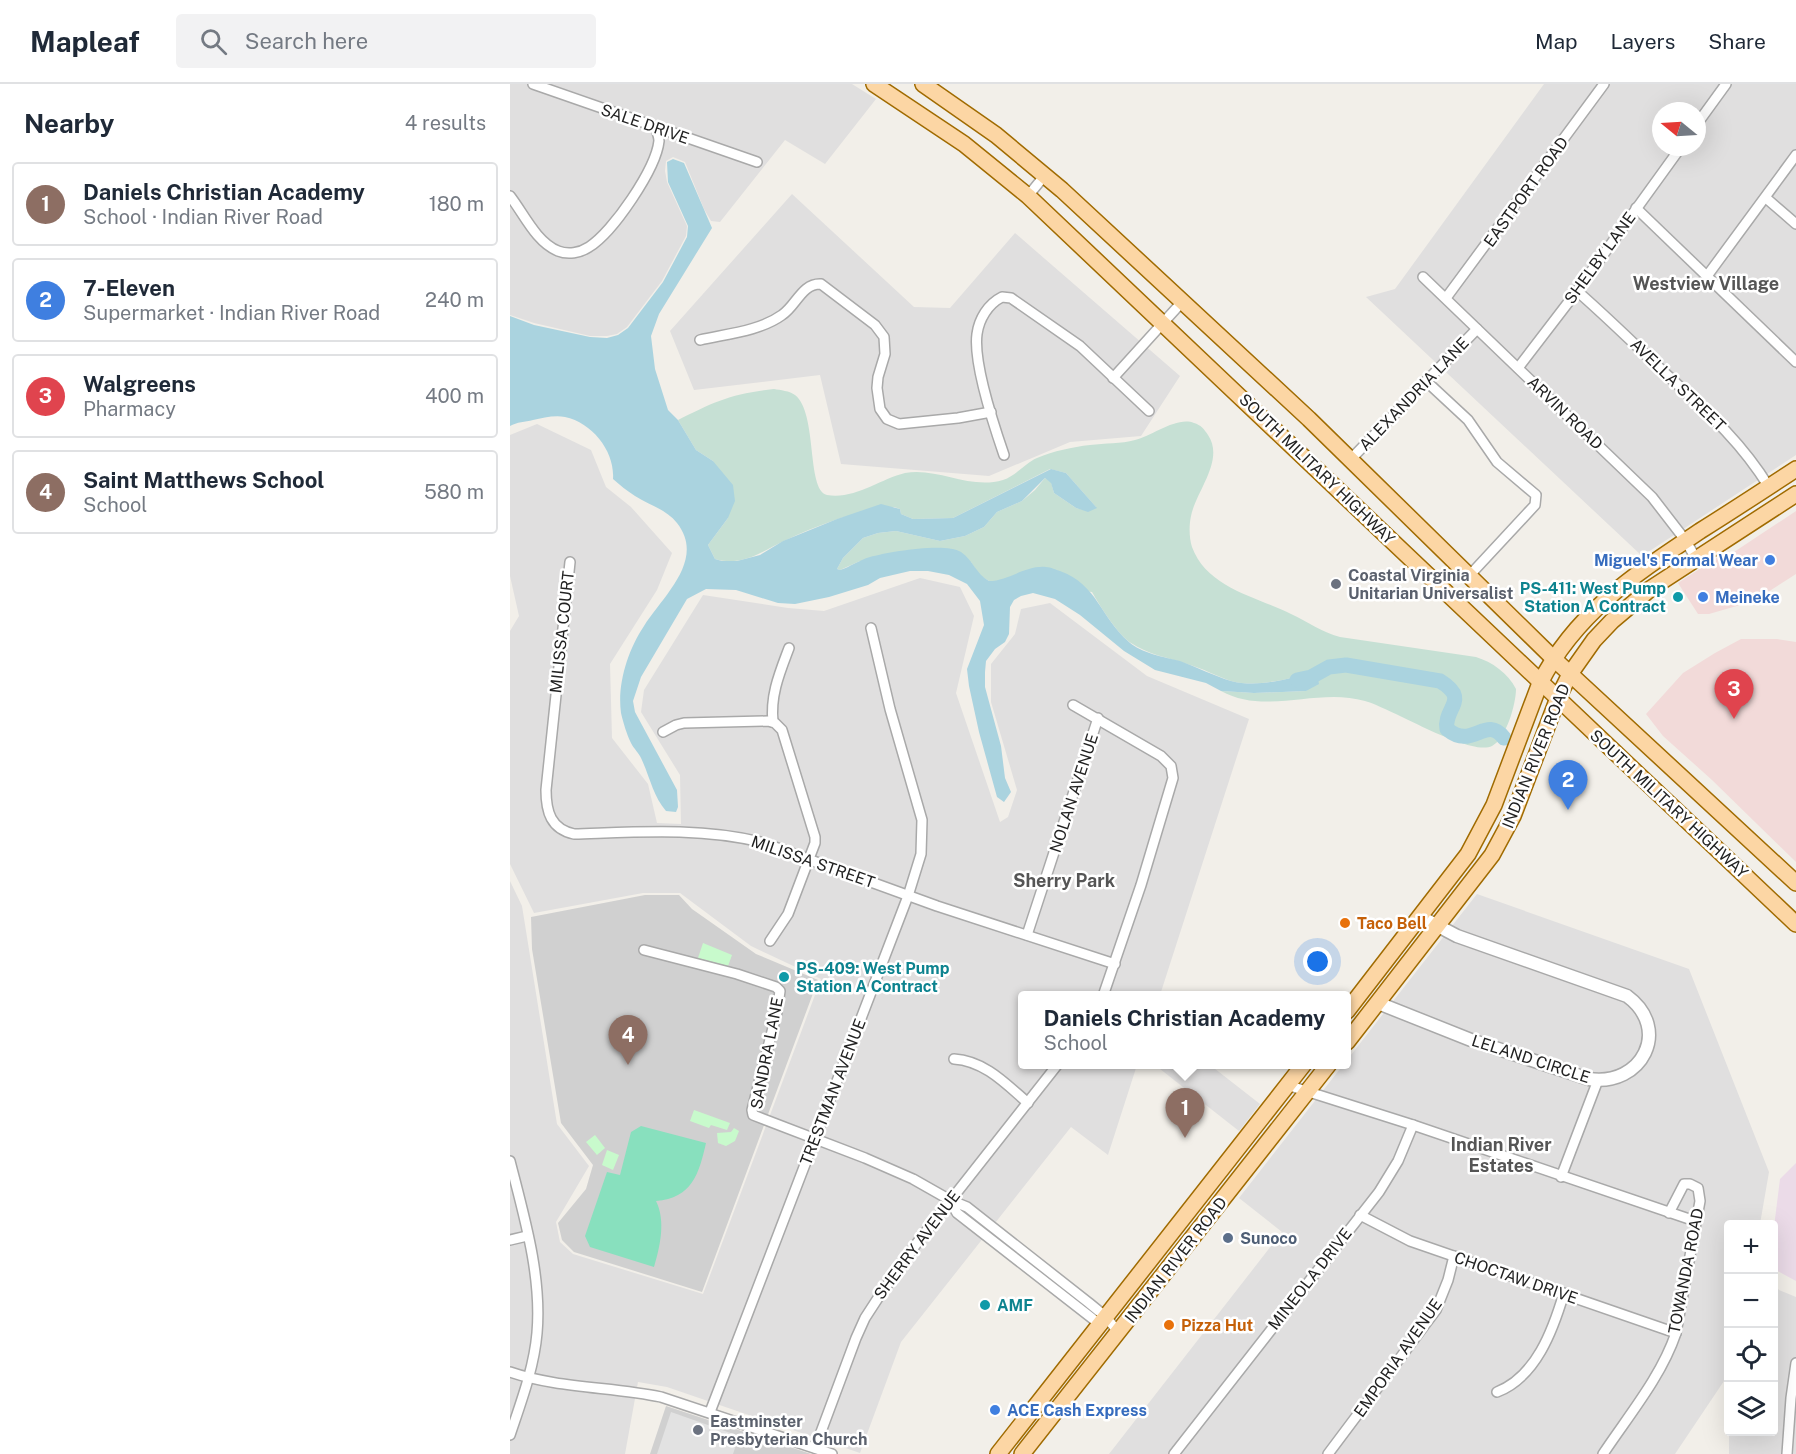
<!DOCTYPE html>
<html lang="en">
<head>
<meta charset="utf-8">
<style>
	body { margin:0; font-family:"Public Sans",sans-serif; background:#f2f2f3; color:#1f2937 }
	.controls { position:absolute; right:18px; bottom:18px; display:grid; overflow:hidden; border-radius:6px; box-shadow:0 6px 24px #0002 }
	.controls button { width:54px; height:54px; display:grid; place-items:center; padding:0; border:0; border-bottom:2px solid #e0e1e3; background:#fff; color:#1f2937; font:30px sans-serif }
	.compass { position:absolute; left:1142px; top:18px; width:54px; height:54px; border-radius:50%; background:#fff; box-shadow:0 6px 24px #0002; rotate:288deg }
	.you { position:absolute; left:808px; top:878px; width:21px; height:21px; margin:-15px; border:4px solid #fff; border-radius:50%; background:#1a73e8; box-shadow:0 0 0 9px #1a73e833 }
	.badge { display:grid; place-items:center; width:39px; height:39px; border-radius:50%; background:#d40000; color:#fff; font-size:20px; font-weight:700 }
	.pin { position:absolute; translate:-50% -50px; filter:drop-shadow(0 2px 3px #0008) }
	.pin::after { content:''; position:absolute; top:32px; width:21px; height:18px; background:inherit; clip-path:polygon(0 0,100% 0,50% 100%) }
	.popup { position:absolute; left:508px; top:907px; width:333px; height:78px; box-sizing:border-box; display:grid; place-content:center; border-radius:6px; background:#fff; filter:drop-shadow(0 2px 4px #0005); font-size:20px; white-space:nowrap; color:#747a83 }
	.popup b { font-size:22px; color:#1f2937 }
	.popup::after { content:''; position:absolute; left:50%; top:100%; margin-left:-12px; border:12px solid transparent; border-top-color:#fff }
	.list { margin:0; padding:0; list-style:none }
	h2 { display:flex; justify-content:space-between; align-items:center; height:78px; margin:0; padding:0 24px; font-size:26px }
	h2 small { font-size:20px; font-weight:400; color:#747a83 }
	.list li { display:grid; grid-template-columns:39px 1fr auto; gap:18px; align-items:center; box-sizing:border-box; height:84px; margin:0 12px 12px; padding:0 12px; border:2px solid #e0e1e3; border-radius:6px }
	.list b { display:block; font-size:22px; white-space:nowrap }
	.list p { margin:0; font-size:20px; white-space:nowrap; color:#747a83 }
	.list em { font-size:20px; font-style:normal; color:#747a83 }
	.icon { flex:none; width:33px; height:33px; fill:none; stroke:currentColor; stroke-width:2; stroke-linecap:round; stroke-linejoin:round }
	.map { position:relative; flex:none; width:1286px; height:1370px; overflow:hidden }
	header { display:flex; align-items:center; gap:36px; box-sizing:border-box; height:84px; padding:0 30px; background:#fff; border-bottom:2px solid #e0e1e3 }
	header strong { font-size:28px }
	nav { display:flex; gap:33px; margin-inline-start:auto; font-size:21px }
	.search { width:420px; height:54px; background:#f2f2f3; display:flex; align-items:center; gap:15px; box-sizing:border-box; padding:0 21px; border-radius:6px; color:#747a83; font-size:22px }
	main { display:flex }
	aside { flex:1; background:#fff }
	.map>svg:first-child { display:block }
	.residential { fill:#e0dfdf; fill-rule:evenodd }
	.commercial { fill:#f2dad9 }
	.industrial { fill:#ebdbe8 }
	.religious { fill:#d0d0d0 }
	.wetland { fill:#c6e0d4 }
	.park { fill:#c8facc }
	.pitch { fill:#88e0be }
	.parking { fill:#e2e2e2 }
	.water { fill:#aad3df }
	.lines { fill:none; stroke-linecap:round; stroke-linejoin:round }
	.river { stroke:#aad3df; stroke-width:15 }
	.minor-casing { stroke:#a9a9a9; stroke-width:12 }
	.tertiary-casing { stroke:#a9a9a9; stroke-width:15 }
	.primary-casing { stroke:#a06b00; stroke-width:18 }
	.minor { stroke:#fff; stroke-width:9 }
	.tertiary { stroke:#fff; stroke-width:12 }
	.primary { stroke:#fcd6a4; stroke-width:15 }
	.shop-dot { fill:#3f7fe0; stroke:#fff; stroke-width:2 }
	.worship-dot { fill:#6b7280; stroke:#fff; stroke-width:2 }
	.culture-dot { fill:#0f9aa8; stroke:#fff; stroke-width:2 }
	.food-dot { fill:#e8710a; stroke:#fff; stroke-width:2 }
	.service-dot { fill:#5c6f8a; stroke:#fff; stroke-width:2 }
	.labels { text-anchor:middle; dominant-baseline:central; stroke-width:5; stroke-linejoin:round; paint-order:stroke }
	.street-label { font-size:16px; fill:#222; stroke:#fff }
	.shop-label { font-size:16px; font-weight:bold; fill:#366cbe; stroke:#fff; text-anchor:start }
	.worship-label { font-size:16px; font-weight:bold; fill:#5b616d; stroke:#fff; text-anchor:start }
	.culture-label { font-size:16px; font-weight:bold; fill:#0d838f; stroke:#fff; text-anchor:start }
	.food-label { font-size:16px; font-weight:bold; fill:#c56008; stroke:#fff; text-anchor:start }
	.service-label { font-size:16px; font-weight:bold; fill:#4e5e75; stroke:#fff; text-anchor:start }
	.neighbourhood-label { font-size:18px; font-weight:bold; fill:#555; stroke:#fff }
</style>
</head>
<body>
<header>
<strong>Mapleaf</strong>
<div class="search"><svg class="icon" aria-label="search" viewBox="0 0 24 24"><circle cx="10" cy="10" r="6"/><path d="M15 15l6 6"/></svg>Search here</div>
<nav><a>Map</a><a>Layers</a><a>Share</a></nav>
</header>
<main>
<aside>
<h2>Nearby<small>4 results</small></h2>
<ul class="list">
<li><span class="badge" style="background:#8d6e63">1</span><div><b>Daniels Christian Academy</b><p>School · Indian River Road</p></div><em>180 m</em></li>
<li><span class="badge" style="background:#3f7fe0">2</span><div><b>7-Eleven</b><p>Supermarket · Indian River Road</p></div><em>240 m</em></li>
<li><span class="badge" style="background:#e0444e">3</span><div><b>Walgreens</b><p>Pharmacy</p></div><em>400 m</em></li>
<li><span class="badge" style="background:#8d6e63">4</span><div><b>Saint Matthews School</b><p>School</p></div><em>580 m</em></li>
</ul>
</aside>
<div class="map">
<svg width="1286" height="1370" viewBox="0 0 1286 1370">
	<rect width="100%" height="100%" fill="#f2efe9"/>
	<g class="residential">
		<path d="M 0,0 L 342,0 L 366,15 L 315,80 L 275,56 L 210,138 L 201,137 L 194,125 L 175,78 L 163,73 L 156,77 L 155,87 L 157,98 L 177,142 L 176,152 L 152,197 L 117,243 L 107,250 L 97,252 L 80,252 L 24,239 L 0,231 Z"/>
		<path d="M 1034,0 L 1286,0 L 1286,371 L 1132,472 L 856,213 L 885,205 ZM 1151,27 L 1187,27 L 1187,63 L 1151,63 Z"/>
		<path d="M 282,110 L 404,223 L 440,224 L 505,149 L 670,292 L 631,352 L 560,358 L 479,392 L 331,380 L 310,291 L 184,306 L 160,247 Z"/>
		<path d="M 27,340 L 81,366 L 96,403 L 121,423 L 162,469 L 147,506 L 100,580 L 102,654 L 138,700 L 147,739 L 171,740 L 170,691 L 131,628 L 134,606 L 193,511 L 278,524 L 314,527 L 410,494 L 450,503 L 464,532 L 446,609 L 490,738 L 498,733 L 507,706 L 481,618 L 481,580 L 505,550 L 511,525 L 540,519 L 637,592 L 739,635 L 650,911 L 513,912 L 513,980 L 627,981 L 598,1071 L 561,1043 L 391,1258 L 350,1369 L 157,1303 L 128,1298 L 115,1370 L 0,1370 L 0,797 L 12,822 L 47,1040 L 79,1082 L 46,1138 L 50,1158 L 63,1170 L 193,1210 L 311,895 L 241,862 L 170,809 L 133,809 L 24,829 L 0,780 L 0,547 L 9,532 L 0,492 L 0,351 Z"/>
		<path d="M 967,810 L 1179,885 L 1259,1088 L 1250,1140 L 1218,1140 L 1218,1291 L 1165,1370 L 599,1370 L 772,1148 L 729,1114 L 833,981 L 837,980 L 837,976 Z"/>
		<path d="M 645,981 L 700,981 L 750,1020 L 729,1047 Z"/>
		<path d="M 1264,1200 L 1269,1206 L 1286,1213 L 1286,1370 L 1219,1370 L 1219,1348 L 1264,1348 Z"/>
	</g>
	<g class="commercial">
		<path d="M 1286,427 L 1286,490 L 1244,517 L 1199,530 L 1188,530 L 1168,499 L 1211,471 L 1218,472 Z"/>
		<path d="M 1231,555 L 1267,555 L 1286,558 L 1286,778 L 1202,696 L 1153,652 L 1136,630 L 1173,589 L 1205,569 Z"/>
	</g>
	<path class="industrial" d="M 1286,1079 L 1286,1197 L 1264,1185 L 1264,1143 L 1270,1095 Z"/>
	<g class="religious">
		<path d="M 135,811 L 169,811 L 182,825 L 246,870 L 308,896 L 192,1208 L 64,1168 L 52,1156 L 48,1139 L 76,1105 L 83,1081 L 51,1039 L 22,865 L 21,833 Z"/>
		<path d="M 156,1322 L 301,1370 L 140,1370 Z"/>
	</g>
	<path class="wetland" d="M 264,305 C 270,306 280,307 285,311 C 308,329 296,406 317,411 C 344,416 370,395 395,389 C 428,383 459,406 493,396 C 506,392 515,379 527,374 C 544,367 562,363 580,361 C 595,359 611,360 625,356 C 642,352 667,332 684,339 C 691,341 694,345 698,351 C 715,376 686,407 681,432 C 679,441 679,454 682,463 C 697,504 747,513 781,530 C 798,538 812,548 830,553 L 966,573 C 982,578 998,589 1006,605 C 1006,620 996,655 982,662 C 960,673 881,624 855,617 C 807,603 756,632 711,607 L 744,609 L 796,607 L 803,588 C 778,595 747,604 721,597 C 706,592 692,584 677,580 C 659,574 637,570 621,559 C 608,551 590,522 582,508 L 479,497 L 469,491 L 461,478 L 350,477 L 330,486 L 327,485 L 333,474 L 353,454 L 368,449 L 386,447 L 430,457 L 455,452 L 474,443 L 487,428 L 512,417 L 525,406 L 535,394 L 541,398 L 544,409 L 566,424 L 578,427 L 586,423 L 556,389 L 540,385 L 443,434 L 403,435 L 391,430 L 390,425 L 384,423 C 365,427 344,429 325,436 C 308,442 290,449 274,457 C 251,468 231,483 205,475 L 198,461 L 218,434 L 203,377 L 186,366 L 168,336 C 203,318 223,309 264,305 Z"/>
	<g class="park">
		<path d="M 193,859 L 222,871 L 218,882 L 188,874 Z"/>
		<path d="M 184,1026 L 220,1039 L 217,1046 L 201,1041 L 199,1044 L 180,1037 Z"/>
		<path d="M 224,1044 L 229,1047 L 225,1057 L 216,1062 L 208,1059 L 207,1049 L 221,1048 Z"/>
		<path d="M 85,1051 L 95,1064 L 87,1071 L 76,1058 Z"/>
		<path d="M 97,1066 L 109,1071 L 103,1086 L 92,1081 Z"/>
	</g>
	<path class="pitch" d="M 131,1042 L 196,1059 C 189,1090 182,1114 146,1117 C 156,1137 150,1163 144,1183 L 80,1163 L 75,1152 L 97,1088 L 110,1091 L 121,1048 Z"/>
	<path class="parking" d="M 161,1328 L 229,1352 L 223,1370 L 147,1370 Z"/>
	<path class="water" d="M 163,75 L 174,79 L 202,144 L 149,230 L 141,252 L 145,285 L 158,326 L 168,336 L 186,366 L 203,377 L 223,401 L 225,417 L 218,434 L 198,461 L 205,475 L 212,477 L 227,477 L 250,471 L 273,457 L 327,435 L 371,420 L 390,425 L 391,430 L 403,435 L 443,434 L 541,385 L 556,389 L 587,424 L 578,428 L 566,424 L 544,409 L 541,399 L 535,394 L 512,417 L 487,428 L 474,443 L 455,452 L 430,457 L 386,447 L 368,449 L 353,454 L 333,474 L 327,485 L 330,486 C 340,483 349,476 360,473 C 378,468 435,458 451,468 C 463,476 466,490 479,497 C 498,497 516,481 536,483 C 541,483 546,486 550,487 C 588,501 590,533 619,558 C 631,569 654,573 670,577 C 687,583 704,592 721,597 C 748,604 778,595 803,588 L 807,590 L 809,600 L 796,607 L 744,609 L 711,607 L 696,599 L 645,586 L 614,567 L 570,531 L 545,515 L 523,509 L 511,512 L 504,516 L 500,523 L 499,550 L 495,558 L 485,565 L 476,577 L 475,588 L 475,603 L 491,662 L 495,694 L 501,708 L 494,718 L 487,713 L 469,648 L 459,602 L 457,585 L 474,541 L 470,517 L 457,500 L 439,491 L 418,487 L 400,487 L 370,494 L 358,501 L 319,513 L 285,520 L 268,519 L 226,506 L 196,505 L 177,515 L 131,593 L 123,617 L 125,628 L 167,706 L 168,723 L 166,728 L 156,727 C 143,712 140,693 131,674 C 129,669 124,665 121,659 C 117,651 113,638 111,629 C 107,600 118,566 134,542 C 153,512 196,476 167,439 C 156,425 139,421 125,412 C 117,407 110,401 103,395 C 105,368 83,339 55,333 C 44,331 33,334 23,336 C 15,338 7,338 0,342 L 0,232 L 24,241 L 80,253 L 97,254 L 108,251 L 118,244 L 153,198 L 177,153 L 178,142 L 158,98 L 157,78 Z"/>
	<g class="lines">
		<path class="river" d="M 787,596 L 801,593 L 819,583 L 836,581 L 930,597 C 961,616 933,624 937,645 C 963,667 975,630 994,654"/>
		<defs>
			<g id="minor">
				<path d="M 23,0 L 247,78"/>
				<path d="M 1187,40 L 1216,0"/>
				<path d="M 0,112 C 14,130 26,158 48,167 C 58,171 70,169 79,163 C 103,148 146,85 149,57 C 149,52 147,48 145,43"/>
				<path d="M 518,112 L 535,91"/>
				<path d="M 1256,114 L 1286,140"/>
				<path d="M 1126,124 L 1286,278"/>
				<path d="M 1197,192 L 1286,71"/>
				<path d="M 913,193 L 1142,413 L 1176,457 L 1186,475"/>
				<path d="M 1067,207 C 1097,233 1125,261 1154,288 C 1194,325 1230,356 1259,403"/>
				<path d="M 936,214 L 1094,0"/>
				<path d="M 190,256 C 216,250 250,247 272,231 C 286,222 292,199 311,200 L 365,241 L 374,253 L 375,270 L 368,293 L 367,304 L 370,325 L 377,335 L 389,340 L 448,334 L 481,328"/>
				<path d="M 1008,284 L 1067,207 L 1171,63"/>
				<path d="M 603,294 L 672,218"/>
				<path d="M 916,297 L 958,336 L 987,378 L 1026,411 L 1025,421 L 959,492"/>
				<path d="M 494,371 C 484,342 463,279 467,250 C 469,235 478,220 492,213 L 501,214 L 570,262 L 639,327"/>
				<path d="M 841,375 L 967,245"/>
				<path d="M 60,478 L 36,706 C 36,728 41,745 64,750 C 126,748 190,743 251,758 L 427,822 L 605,880"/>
				<path d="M 563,621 L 651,672 L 661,682 L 663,694 L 631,801 L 593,912"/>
				<path d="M 263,638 C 260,611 270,588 279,564"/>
				<path d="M 153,648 L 166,641 L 174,639 L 258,637 L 265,639 L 272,646 L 305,753 L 305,759 L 278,830 L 260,857"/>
				<path d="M 517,851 L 588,634"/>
				<path d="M 134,866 L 227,890 L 266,903 L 270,907 L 267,928 L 242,1026 L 243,1031 L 355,1074 L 403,1095 L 440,1116 L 457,1123 L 579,1219 L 596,1233 L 609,1249"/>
				<path d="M 444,975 C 475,977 496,1000 518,1019"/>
				<path d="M 777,1001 L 903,1041 L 1185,1137"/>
				<path d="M 0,1077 C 14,1132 32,1192 27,1249 C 24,1284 11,1318 0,1351"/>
				<path d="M 1051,1093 L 1088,996"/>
				<path d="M 440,1116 L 447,1129 L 592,1242"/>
				<path d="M 850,1131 L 900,1157 L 1166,1249"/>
				<path d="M 0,1156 L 17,1152"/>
				<path d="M 0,1288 C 46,1304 103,1303 151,1313 L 322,1370"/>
				<path d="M 987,1308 C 1026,1293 1043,1246 1054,1209"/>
				<path d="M 200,1328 L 398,812 L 411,770 L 412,736 L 380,625 L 361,544"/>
				<path d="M 305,1364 L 346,1254 L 355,1234 L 368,1214 L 407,1159 L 548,980"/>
				<path d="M 664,1370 L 869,1108 L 888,1077 L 903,1041"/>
				<path d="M 818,1370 L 926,1226 L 938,1196 L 944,1172"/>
				<path d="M 1093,1370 C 1119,1331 1151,1293 1166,1249 L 1190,1117 L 1188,1104 L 1180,1100 L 1174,1100 L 1159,1129"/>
				<path d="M 1277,1370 L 1281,1314 L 1286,1279"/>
			</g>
			<path id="tertiary" d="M 868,919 L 961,956 L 1079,995 C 1132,1003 1162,945 1117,912 L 947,852 L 911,833"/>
			<g id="primary">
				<path d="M 364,0 L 454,60 L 518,112 L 1286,840"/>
				<path d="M 413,0 L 486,51 L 552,106 L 799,335 L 1044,575 L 1286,799"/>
				<path d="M 837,927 L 958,770 L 984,721 L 1030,599 C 1066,528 1127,489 1190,447 C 1222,427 1254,406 1286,385"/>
				<path d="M 837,958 L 982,771 L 1003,732 L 1048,614 L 1060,590 L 1084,556 L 1102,537 L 1140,505 L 1286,410"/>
				<path d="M 488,1370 L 794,980"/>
				<path d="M 512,1370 L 819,980"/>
			</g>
		</defs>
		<use href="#minor" class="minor-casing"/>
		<use href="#tertiary" class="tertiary-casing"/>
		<use href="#primary" class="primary-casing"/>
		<use href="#minor" class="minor"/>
		<use href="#tertiary" class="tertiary"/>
		<use href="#primary" class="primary"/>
	</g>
	<g class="shop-dot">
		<circle cx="1260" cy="476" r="6"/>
		<circle cx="1193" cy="513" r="6"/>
		<circle cx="485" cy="1326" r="6"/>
	</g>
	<g class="worship-dot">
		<circle cx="826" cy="500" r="6"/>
		<circle cx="188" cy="1346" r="6"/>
	</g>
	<g class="culture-dot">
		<circle cx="1168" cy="513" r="6"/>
		<circle cx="274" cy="893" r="6"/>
		<circle cx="475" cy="1221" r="6"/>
	</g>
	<g class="food-dot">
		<circle cx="835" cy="839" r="6"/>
		<circle cx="659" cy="1241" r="6"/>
	</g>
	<circle class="service-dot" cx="718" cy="1154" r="6"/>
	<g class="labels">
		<g class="street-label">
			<text transform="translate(135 40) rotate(19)">SALE DRIVE</text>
			<text transform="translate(1016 108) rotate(-54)">EASTPORT ROAD</text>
			<text transform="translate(1090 174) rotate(-54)">SHELBY LANE</text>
			<text transform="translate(1168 301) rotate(44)">AVELLA STREET</text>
			<text transform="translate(904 310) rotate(-46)">ALEXANDRIA LANE</text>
			<text transform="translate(1055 329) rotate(44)">ARVIN ROAD</text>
			<text transform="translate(807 385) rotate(44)">SOUTH MILITARY HIGHWAY</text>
			<text transform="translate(52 548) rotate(-84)">MILISSA COURT</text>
			<text transform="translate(1026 672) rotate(-68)">INDIAN RIVER ROAD</text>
			<text transform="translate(564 709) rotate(-72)">NOLAN AVENUE</text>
			<text transform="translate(1159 720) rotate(43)">SOUTH MILITARY HIGHWAY</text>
			<text transform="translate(303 778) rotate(19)">MILISSA STREET</text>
			<text transform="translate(257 969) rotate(-79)">SANDRA LANE</text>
			<text transform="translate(1021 975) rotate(18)">LELAND CIRCLE</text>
			<text transform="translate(323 1008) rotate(-69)">TRESTMAN AVENUE</text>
			<text transform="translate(407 1161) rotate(-53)">SHERRY AVENUE</text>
			<text transform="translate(666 1176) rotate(-52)">INDIAN RIVER ROAD</text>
			<text transform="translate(1176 1187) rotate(-79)">TOWANDA ROAD</text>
			<text transform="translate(1006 1194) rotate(19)">CHOCTAW DRIVE</text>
			<text transform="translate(800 1195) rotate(-52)">MINEOLA DRIVE</text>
			<text transform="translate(888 1274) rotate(-55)">EMPORIA AVENUE</text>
		</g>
		<g class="shop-label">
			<text x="1248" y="476" text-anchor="end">Miguel's Formal Wear</text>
			<text x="1205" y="513">Meineke</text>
			<text x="497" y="1326">ACE Cash Express</text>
		</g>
		<g class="worship-label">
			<text x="838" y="491">Coastal Virginia<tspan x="838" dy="18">Unitarian Universalist</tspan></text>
			<text x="200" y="1337">Eastminster<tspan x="200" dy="18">Presbyterian Church</tspan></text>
		</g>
		<g class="culture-label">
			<text x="1156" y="504" text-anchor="end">PS-411: West Pump<tspan x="1156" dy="18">Station A Contract</tspan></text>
			<text x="286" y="884">PS-409: West Pump<tspan x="286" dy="18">Station A Contract</tspan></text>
			<text x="487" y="1221">AMF</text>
		</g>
		<g class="food-label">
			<text x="847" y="839">Taco Bell</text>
			<text x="671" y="1241">Pizza Hut</text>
		</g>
		<g class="service-label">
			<text x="730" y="1154">Sunoco</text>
		</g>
		<g class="neighbourhood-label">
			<text x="1196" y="199">Westview Village</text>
			<text x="554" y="796">Sherry Park</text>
			<text x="991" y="1060">Indian River<tspan x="991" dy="21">Estates</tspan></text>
		</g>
	</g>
</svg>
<div class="controls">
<button>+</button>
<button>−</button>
<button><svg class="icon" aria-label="locate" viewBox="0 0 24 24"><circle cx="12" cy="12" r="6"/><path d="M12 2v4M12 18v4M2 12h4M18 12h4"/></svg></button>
<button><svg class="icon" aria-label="layers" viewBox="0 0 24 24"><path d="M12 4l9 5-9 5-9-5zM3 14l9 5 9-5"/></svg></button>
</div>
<svg class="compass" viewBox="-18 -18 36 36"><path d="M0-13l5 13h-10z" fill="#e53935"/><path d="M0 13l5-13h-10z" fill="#747a83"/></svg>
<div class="you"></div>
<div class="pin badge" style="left:675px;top:1054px;background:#8d6e63">1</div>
<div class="popup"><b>Daniels Christian Academy</b>School</div>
<div class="pin badge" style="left:1058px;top:726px;background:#3f7fe0">2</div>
<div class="pin badge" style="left:1224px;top:635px;background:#e0444e">3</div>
<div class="pin badge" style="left:118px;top:981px;background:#8d6e63">4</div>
</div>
</main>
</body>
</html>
